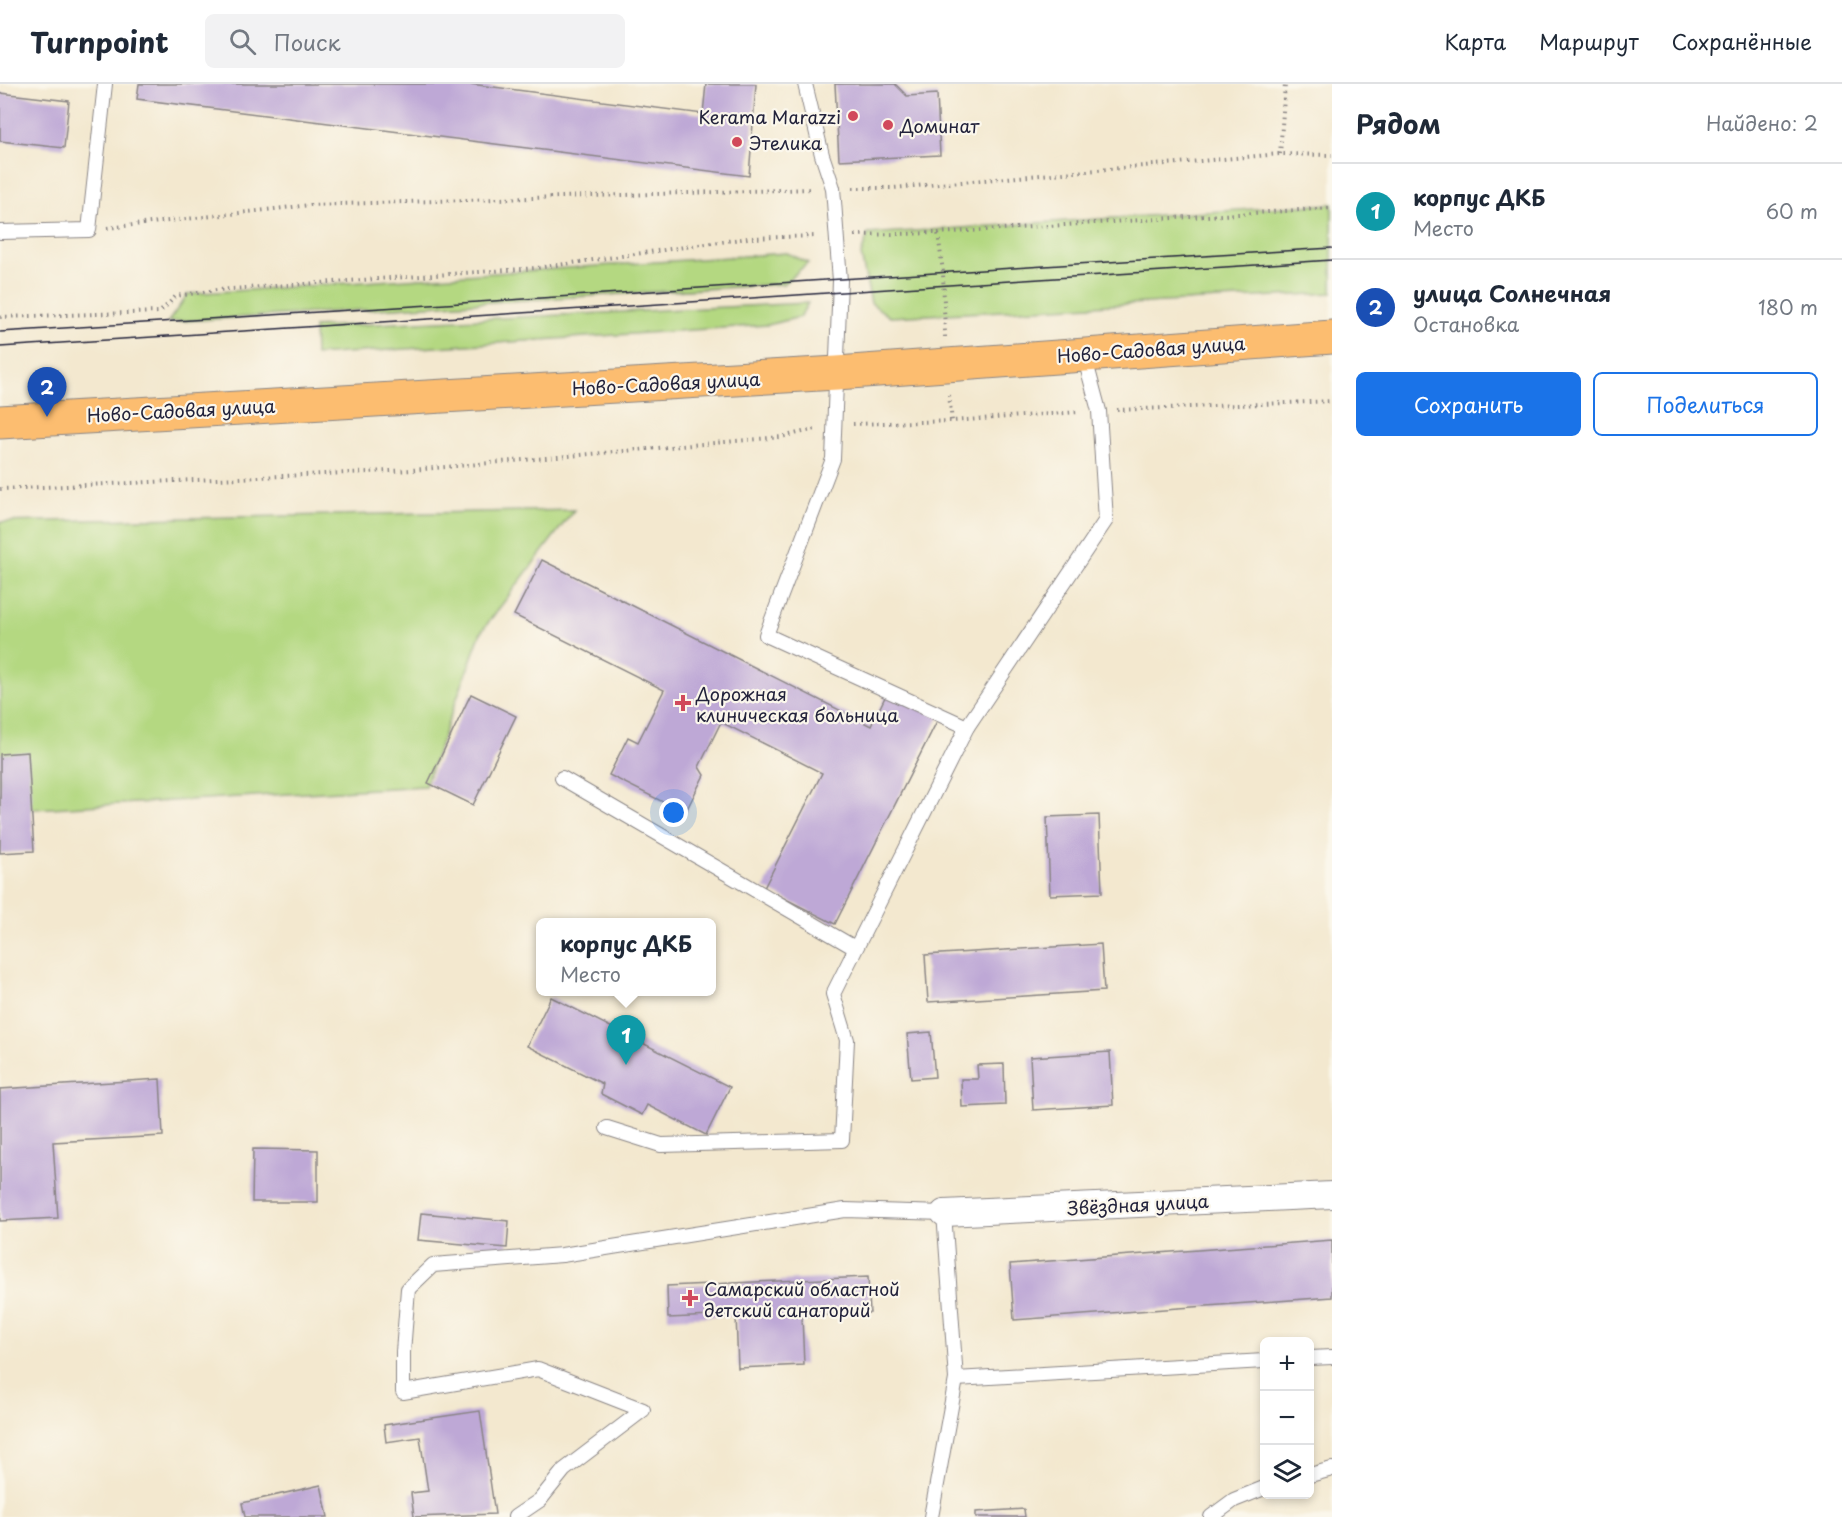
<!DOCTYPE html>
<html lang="ru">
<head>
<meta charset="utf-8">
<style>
	body { margin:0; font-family:"Playpen Sans",sans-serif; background:#f2f2f3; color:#1f2937 }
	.controls { position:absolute; right:18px; bottom:18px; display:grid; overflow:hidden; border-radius:9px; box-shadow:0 3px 9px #0003 }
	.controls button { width:54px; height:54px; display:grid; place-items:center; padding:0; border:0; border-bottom:2px solid #e0e1e3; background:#fff; color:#1f2937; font:30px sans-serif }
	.you { position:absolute; left:674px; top:729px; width:21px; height:21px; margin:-15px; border:4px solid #fff; border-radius:50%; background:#1a73e8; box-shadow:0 0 0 9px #1a73e833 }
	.badge { display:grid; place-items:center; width:39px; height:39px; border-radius:50%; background:#1a73e8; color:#fff; font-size:20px; font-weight:700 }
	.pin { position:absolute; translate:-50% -50px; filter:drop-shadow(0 2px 3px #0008) }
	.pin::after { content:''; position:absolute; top:32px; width:21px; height:18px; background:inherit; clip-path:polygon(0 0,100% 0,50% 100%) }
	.popup { position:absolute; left:536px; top:834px; width:180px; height:78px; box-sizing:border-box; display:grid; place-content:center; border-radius:9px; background:#fff; filter:drop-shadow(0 2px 4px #0005); font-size:20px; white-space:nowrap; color:#747a83 }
	.popup b { font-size:22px; color:#1f2937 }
	.popup::after { content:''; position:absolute; left:50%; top:100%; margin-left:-12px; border:12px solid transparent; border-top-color:#fff }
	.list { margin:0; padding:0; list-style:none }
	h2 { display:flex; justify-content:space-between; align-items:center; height:78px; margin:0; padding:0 24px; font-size:26px }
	h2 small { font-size:20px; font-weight:400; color:#747a83 }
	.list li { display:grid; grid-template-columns:39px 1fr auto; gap:18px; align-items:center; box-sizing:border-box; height:96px; padding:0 24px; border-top:2px solid #e0e1e3 }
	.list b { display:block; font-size:22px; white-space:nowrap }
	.list p { margin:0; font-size:20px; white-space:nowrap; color:#747a83 }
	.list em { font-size:20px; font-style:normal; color:#747a83 }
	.actions { display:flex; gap:12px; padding:18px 24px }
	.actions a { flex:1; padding:14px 0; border:2px solid #1a73e8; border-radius:9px; text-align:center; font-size:21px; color:#1a73e8 }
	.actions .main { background:#1a73e8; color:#fff }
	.icon { flex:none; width:33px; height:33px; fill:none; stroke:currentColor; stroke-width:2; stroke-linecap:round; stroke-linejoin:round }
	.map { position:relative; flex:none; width:1332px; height:1433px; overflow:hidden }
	header { display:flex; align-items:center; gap:36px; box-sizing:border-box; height:84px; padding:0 30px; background:#fff; border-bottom:2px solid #e0e1e3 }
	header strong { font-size:28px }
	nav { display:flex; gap:33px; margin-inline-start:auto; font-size:21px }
	.search { width:420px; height:54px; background:#f2f2f3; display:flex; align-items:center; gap:15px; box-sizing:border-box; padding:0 21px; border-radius:9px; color:#747a83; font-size:22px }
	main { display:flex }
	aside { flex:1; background:#fff }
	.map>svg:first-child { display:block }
	.green { fill:#b4d881; stroke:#6b7d5e; stroke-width:1.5 }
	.building { fill:#bea8d6 }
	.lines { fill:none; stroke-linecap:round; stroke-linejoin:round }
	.service-casing { stroke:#8a8585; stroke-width:16 }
	.minor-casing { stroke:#8a8585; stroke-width:28 }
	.primary-casing { stroke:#8a8585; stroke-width:35 }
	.path { stroke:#8a8585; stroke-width:4; stroke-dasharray:1.5 4.5; stroke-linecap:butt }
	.service { stroke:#fff; stroke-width:14 }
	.minor { stroke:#fff; stroke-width:26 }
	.primary { stroke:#fcbd6f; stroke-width:33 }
	.tram { stroke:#22223b; stroke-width:1.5 }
	.poi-dot { fill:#d1495b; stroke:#fbf7ec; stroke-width:2 }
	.labels { text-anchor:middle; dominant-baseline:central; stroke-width:4.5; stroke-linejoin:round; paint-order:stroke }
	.poi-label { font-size:18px; fill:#22223b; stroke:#fbf7ec; text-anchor:start }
	.street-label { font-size:18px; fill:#22223b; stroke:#fbf7ec }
</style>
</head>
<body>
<header>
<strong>Turnpoint</strong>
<div class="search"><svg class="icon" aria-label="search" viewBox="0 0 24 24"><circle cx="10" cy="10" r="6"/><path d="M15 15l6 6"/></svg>Поиск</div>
<nav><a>Карта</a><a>Маршрут</a><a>Сохранённые</a></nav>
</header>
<main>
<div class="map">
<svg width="1332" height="1433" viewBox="0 0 1332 1433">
	<rect width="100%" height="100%" fill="#fbf7ec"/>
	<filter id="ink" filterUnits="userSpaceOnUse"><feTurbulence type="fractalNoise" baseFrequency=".0167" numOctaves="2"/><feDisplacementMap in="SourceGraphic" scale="12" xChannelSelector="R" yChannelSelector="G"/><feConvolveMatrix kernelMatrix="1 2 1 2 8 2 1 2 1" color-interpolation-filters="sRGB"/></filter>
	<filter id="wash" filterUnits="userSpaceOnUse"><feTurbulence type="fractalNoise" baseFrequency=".008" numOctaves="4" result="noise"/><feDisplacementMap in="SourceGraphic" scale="24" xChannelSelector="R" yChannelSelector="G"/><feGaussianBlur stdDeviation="1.35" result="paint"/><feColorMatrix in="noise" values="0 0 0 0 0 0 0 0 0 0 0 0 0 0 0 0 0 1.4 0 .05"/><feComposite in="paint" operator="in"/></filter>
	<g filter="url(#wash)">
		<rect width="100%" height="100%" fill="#f3e8cf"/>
		<g class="green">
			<path d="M 1332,120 L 1332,209 L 890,233 L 871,219 L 861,171 L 868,150 Z"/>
			<path d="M 787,169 L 808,179 L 783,200 L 168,238 L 188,210 Z"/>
			<path d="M 808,219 L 800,233 L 768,241 L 315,271 L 314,243 Z"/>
			<path d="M 574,426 L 481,548 L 425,702 L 0,727 L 0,438 Z"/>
		</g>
		<g id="blocks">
			<g class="building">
				<path d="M 139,0 L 470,0 L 703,30 L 706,0 L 756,0 L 749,92 L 137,15 Z"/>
				<path d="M 835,0 L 895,0 L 907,12 L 937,10 L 940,71 L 839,76 Z"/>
				<path d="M 0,9 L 69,17 L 64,64 L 0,57 Z"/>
				<path d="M 542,476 L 871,642 L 888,607 L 939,633 L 835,840 L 764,804 L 822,689 L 721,638 L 699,683 L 704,691 L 685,729 L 609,691 L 628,653 L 638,658 L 664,606 L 514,531 Z"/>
				<path d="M 471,610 L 516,632 L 473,721 L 428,699 Z"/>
				<path d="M 28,668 L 34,767 L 0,769 L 0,670 Z"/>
				<path d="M 1099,731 L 1102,809 L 1050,811 L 1047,733 Z"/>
				<path d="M 1101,860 L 1104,907 L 928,918 L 925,871 Z"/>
				<path d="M 551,913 L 730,1003 L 706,1051 L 647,1021 L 642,1031 L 601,1010 L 603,1000 L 527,962 Z"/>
				<path d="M 931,948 L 935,993 L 911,995 L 907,950 Z"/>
				<path d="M 1110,968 L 1113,1021 L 1033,1026 L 1030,973 Z"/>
				<path d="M 1004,980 L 1005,1021 L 962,1023 L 961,995 L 978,995 L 977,981 Z"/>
				<path d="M 160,995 L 163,1052 L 53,1058 L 58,1134 L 0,1137 L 0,1005 Z"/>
				<path d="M 253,1065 L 318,1066 L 318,1118 L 252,1118 Z"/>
				<path d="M 421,1129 L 509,1137 L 507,1164 L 418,1156 Z"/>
				<path d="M 1332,1156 L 1332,1213 L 1014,1236 L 1010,1180 Z"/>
				<path d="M 868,1193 L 870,1229 L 802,1232 L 804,1281 L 738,1284 L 736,1231 L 668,1234 L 667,1202 Z"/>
				<path d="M 480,1327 L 495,1430 L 414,1433 L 411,1409 L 428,1407 L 420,1353 L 386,1358 L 384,1341 Z"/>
				<path d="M 321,1401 L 328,1433 L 245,1433 L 242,1419 Z"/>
				<path d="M 1024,1425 L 1025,1433 L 976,1433 L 976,1428 Z"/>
			</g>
		</g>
	</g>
	<g filter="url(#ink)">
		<use href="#blocks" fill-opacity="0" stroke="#8a8585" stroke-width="1.5"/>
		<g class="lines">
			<defs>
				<g id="service">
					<path d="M 805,0 L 822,71 L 833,104 L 840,197 L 833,375 L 766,551 L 967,643"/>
					<path d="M 0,148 L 89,146 L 105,0"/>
					<path d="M 562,694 L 855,864"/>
					<path d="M 607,1044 L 661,1061 L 842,1056 L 847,956 L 833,910 L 967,643 L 1106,436 L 1099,327 L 1084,271"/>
					<path d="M 1310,1274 L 1332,1273"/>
					<path d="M 956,1295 L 1264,1277"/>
					<path d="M 1310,1391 L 1332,1385"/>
					<path d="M 515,1433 L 540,1416 L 564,1386 L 643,1326 L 538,1285 L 403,1308 L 403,1268 L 408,1205 L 433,1181 L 562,1171 L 845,1126 L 944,1129 L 956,1295 L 931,1433"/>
					<path d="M 1211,1433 L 1234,1416 L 1264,1404"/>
				</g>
				<path id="minor" d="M 944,1129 L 1332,1111"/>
				<path id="primary" d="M 0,338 L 837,289 L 1332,253"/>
			</defs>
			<use href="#service" class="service-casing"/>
			<use href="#minor" class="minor-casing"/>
			<use href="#primary" class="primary-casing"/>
			<g class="path">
				<path d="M 1280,70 L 1285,0"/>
				<path d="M 853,104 L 893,104 L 1280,70 L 1332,71"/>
				<path d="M 107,144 L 310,121 L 812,105"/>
				<path d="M 938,149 L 1332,124"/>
				<path d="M 855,151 L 938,149 L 943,188 L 945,253"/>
				<path d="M 0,233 L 160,228 L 176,212 L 217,206 L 537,184 L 748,154 L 817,152"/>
				<path d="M 949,311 L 952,337"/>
				<path d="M 1117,326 L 1332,317"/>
				<path d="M 853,340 L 952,337 L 1079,328"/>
				<path d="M 0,405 L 412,386 L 781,353 L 816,345"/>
			</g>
			<use href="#service" class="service"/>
			<use href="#minor" class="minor"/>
			<use href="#primary" class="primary"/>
			<g class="tram">
				<path d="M 0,248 L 1332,164"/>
				<path d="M 0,263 L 1332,176"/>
			</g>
		</g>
	</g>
	<g class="poi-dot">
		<circle cx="853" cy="32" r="6"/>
		<circle cx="888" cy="41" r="6"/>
		<circle cx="737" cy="58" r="6"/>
		<path d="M680 610h6v6h6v6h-6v6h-6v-6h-6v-6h6z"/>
		<path d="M687 1205h6v6h6v6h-6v6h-6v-6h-6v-6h6z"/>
	</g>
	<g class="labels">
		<g class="poi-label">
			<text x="841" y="32" text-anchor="end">Kerama Marazzi</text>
			<text x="900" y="41">Доминат</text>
			<text x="749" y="58">Этелика</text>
			<text x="696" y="609">Дорожная<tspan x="696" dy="21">клиническая больница</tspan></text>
			<text x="704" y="1204">Самарский областной<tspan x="704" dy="21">детский санаторий</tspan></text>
		</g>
		<g class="street-label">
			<text transform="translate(1151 265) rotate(-4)">Ново-Садовая улица</text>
			<text transform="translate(666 299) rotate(-3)">Ново-Садовая улица</text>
			<text transform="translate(181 326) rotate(-3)">Ново-Садовая улица</text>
			<text transform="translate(1138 1120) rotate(-3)">Звёздная улица</text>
		</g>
	</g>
</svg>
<div class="controls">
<button>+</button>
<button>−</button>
<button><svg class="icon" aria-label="layers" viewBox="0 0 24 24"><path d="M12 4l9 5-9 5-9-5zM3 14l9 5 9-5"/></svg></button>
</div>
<div class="you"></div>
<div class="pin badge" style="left:626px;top:981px;background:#0f9aa8">1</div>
<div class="popup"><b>корпус ДКБ</b>Место</div>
<div class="pin badge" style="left:47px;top:333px;background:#1a4fb4">2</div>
</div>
<aside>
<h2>Рядом<small>Найдено: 2</small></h2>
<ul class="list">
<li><span class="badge" style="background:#0f9aa8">1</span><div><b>корпус ДКБ</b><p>Место</p></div><em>60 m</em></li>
<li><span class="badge" style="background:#1a4fb4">2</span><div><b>улица Солнечная</b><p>Остановка</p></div><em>180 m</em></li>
</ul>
<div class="actions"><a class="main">Сохранить</a><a>Поделиться</a></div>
</aside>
</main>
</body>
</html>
